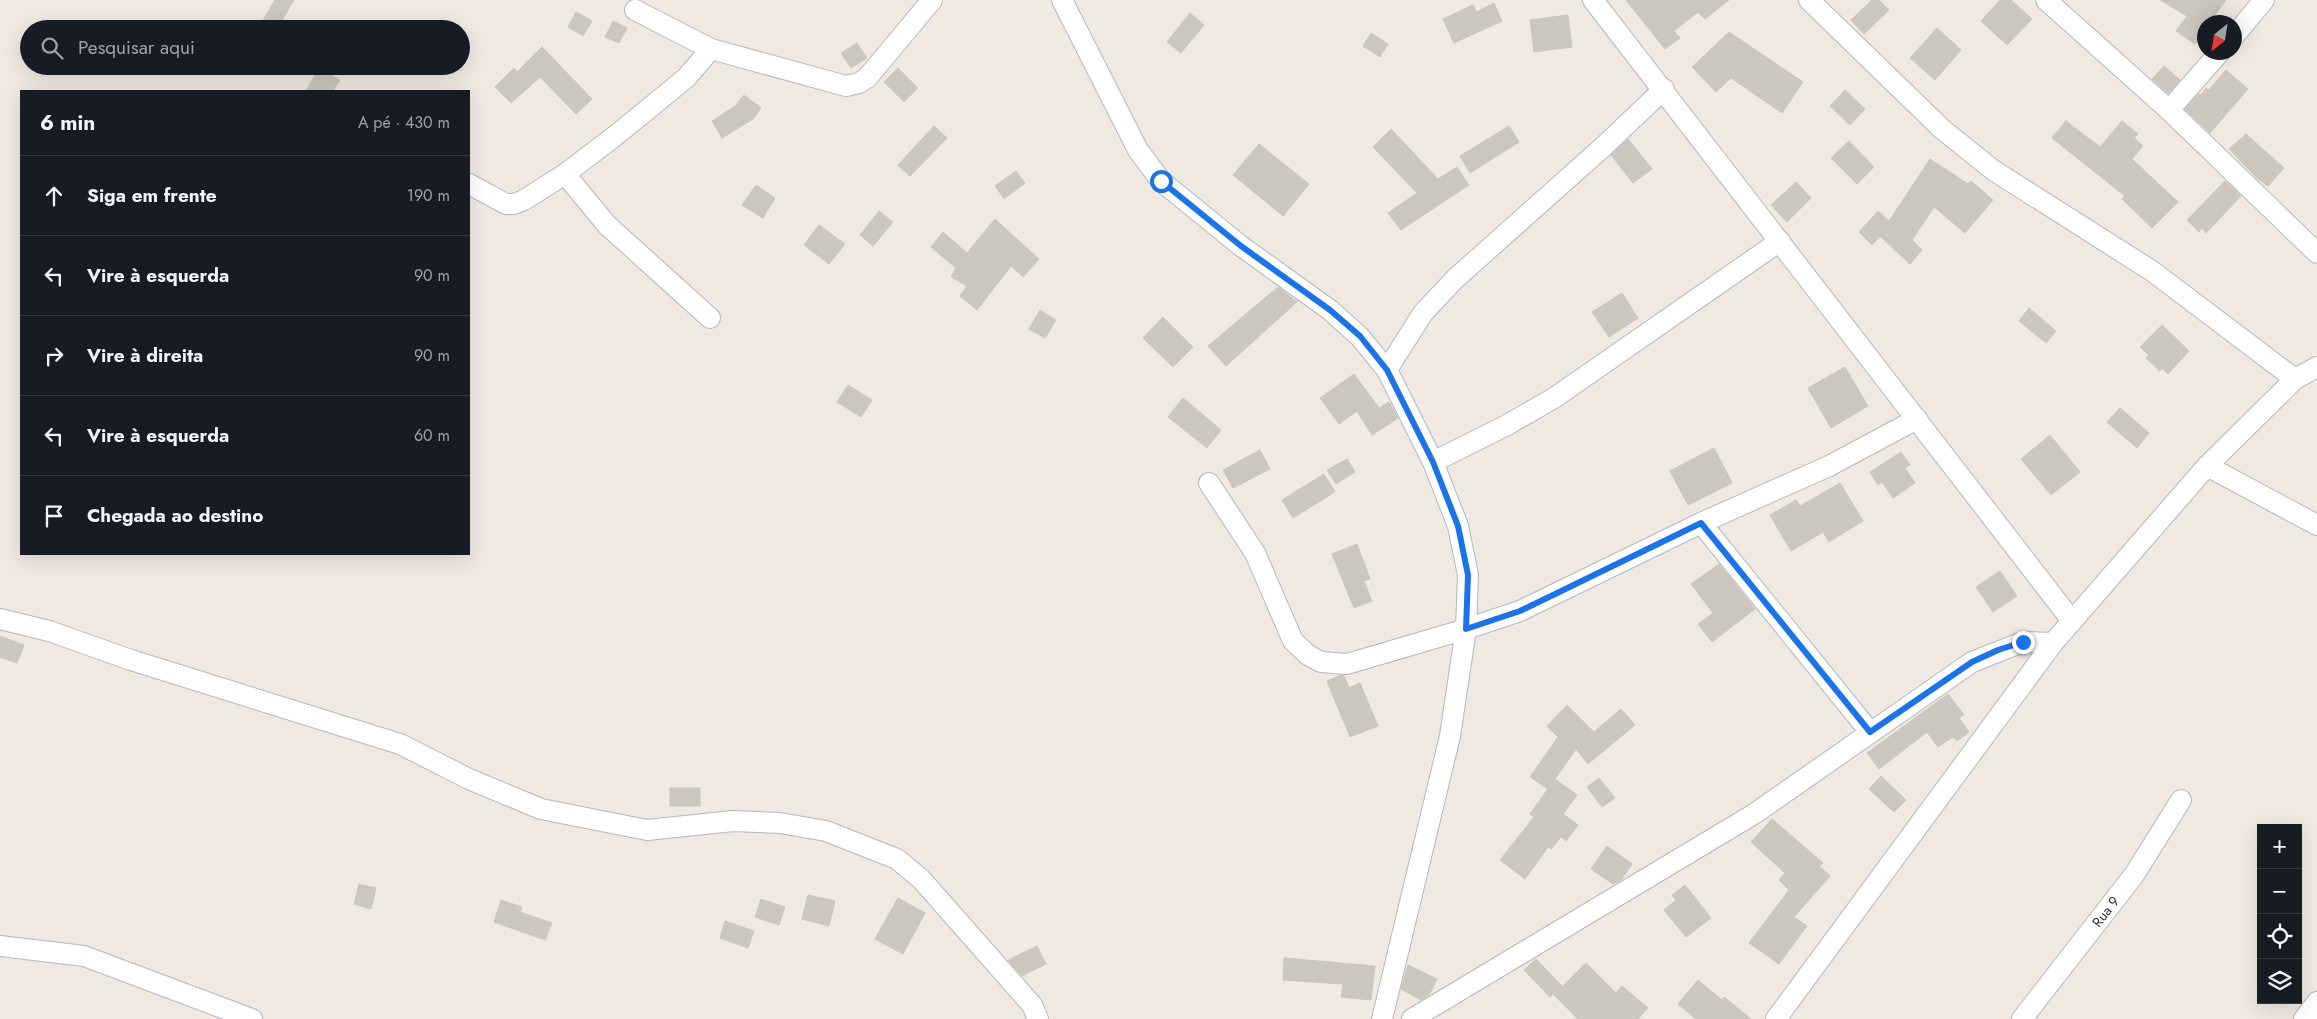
<!DOCTYPE html>
<html lang="pt">
<head>
<meta charset="utf-8">
<style>
	body { margin:0; font-family:Jost,sans-serif; background:#242831; color:#f1f3f6 }
	.controls { position:absolute; right:15px; bottom:15px; display:grid; overflow:hidden; border-radius:0px; box-shadow:0 5px 20px #0002 }
	.controls button { width:45px; height:45px; display:grid; place-items:center; padding:0; border:0; border-bottom:1px solid #363941; background:#171b24; color:#f1f3f6; font:25px sans-serif }
	.compass { position:absolute; left:2197px; top:15px; width:45px; height:45px; border-radius:50%; background:#171b24; box-shadow:0 5px 20px #0002; rotate:210deg }
	.stop { position:absolute; width:15px; height:15px; margin:-11px; border:4px solid #1a73e8; border-radius:50%; background:#fff }
	.stop.end { background:#1a73e8; border-color:#fff; box-shadow:0 1px 5px #0008 }
	.list { margin:0; padding:0; list-style:none }
	h2 { display:flex; justify-content:space-between; align-items:center; height:65px; margin:0; padding:0 20px; font-size:21px }
	h2 small { font-size:16px; font-weight:400; color:#9ea1a6 }
	.list li { display:grid; grid-template-columns:32px 1fr auto; gap:15px; align-items:center; box-sizing:border-box; height:80px; padding:0 20px; border-top:1px solid #363941 }
	.list b { display:block; font-size:19px; white-space:nowrap }
	.list em { font-size:16px; font-style:normal; color:#9ea1a6 }
	.icon { flex:none; width:28px; height:28px; fill:none; stroke:currentColor; stroke-width:2; stroke-linecap:round; stroke-linejoin:round }
	.map { position:relative; flex:none; width:2317px; height:1019px; overflow:hidden }
	.search { position:absolute; background:#171b24; box-shadow:0 5px 20px #0002; left:20px; top:20px; width:450px; height:55px; display:flex; align-items:center; gap:12px; box-sizing:border-box; padding:0 18px; border-radius:28px; color:#9ea1a6; font-size:19px }
	.panel { position:absolute; background:#171b24; box-shadow:0 5px 20px #0002; left:20px; top:90px; width:450px; height:465px; border-radius:0px }
	.map>svg:first-child { display:block }
	.building { fill:#cbc7bf; stroke:#cbc5ba }
	.lines { fill:none; stroke-linecap:round; stroke-linejoin:round }
	.minor-casing { stroke:#b4b7c1; stroke-width:22 }
	.minor { stroke:#fff; stroke-width:20 }
	.route { stroke:#1a73e8; stroke-width:6 }
	.labels { text-anchor:middle; dominant-baseline:central; stroke-width:5; stroke-linejoin:round; paint-order:stroke }
	.street-label { font-size:14px; fill:#2e2e2e; stroke:#fff }
</style>
</head>
<body>
<div class="map">
<svg width="2317" height="1019" viewBox="0 0 2317 1019">
	<rect width="100%" height="100%" fill="#efe9e1"/>
	<g class="building">
		<path d="M 275,0 L 294,0 L 277,29 L 272,29 L 262,22 Z"/>
		<path d="M 1626,0 L 1729,0 L 1705,19 L 1698,12 L 1674,31 L 1680,38 L 1665,49 Z"/>
		<path d="M 1872,0 L 1879,0 L 1889,10 L 1864,34 L 1851,20 Z"/>
		<path d="M 2000,0 L 2011,0 L 2032,19 L 2007,45 L 1981,21 Z"/>
		<path d="M 2160,0 L 2226,0 L 2210,22 L 2204,22 L 2204,30 L 2195,44 L 2176,31 L 2187,16 Z"/>
		<path d="M 1494,3 L 1502,21 L 1454,43 L 1443,19 L 1473,5 L 1476,12 Z"/>
		<path d="M 576,12 L 592,21 L 583,36 L 568,27 Z"/>
		<path d="M 1190,13 L 1204,25 L 1181,53 L 1167,42 Z"/>
		<path d="M 1568,15 L 1572,47 L 1534,52 L 1530,20 Z"/>
		<path d="M 613,21 L 627,28 L 619,43 L 605,37 Z"/>
		<path d="M 1937,28 L 1961,50 L 1935,80 L 1910,58 Z"/>
		<path d="M 1729,32 L 1803,82 L 1782,113 L 1731,78 L 1716,92 L 1692,67 Z"/>
		<path d="M 1371,33 L 1388,44 L 1380,57 L 1363,46 Z"/>
		<path d="M 857,43 L 867,58 L 851,68 L 841,53 Z"/>
		<path d="M 542,47 L 592,99 L 576,114 L 540,77 L 511,103 L 495,87 L 514,68 L 517,72 Z"/>
		<path d="M 2164,66 L 2180,80 L 2168,93 L 2152,79 Z"/>
		<path d="M 319,68 L 340,80 L 333,91 L 306,91 Z"/>
		<path d="M 898,68 L 918,88 L 904,102 L 884,82 Z"/>
		<path d="M 2226,70 L 2248,89 L 2210,133 L 2185,109 L 2199,94 L 2201,95 L 2206,88 L 2209,90 Z"/>
		<path d="M 1845,90 L 1865,109 L 1850,125 L 1830,106 Z"/>
		<path d="M 744,95 L 761,108 L 753,119 L 722,138 L 712,121 L 735,106 Z"/>
		<path d="M 2066,121 L 2100,147 L 2122,121 L 2138,134 L 2134,138 L 2143,146 L 2132,159 L 2178,202 L 2152,228 L 2122,199 L 2125,196 L 2052,138 Z"/>
		<path d="M 934,126 L 947,138 L 910,176 L 898,165 Z"/>
		<path d="M 1509,126 L 1519,142 L 1470,173 L 1460,156 Z"/>
		<path d="M 1391,129 L 1438,179 L 1457,167 L 1469,185 L 1401,230 L 1388,213 L 1417,193 L 1373,147 Z"/>
		<path d="M 2246,134 L 2284,168 L 2268,186 L 2258,179 L 2229,149 Z"/>
		<path d="M 1628,139 L 1652,169 L 1633,183 L 1611,155 Z"/>
		<path d="M 1849,141 L 1874,167 L 1857,184 L 1831,158 Z"/>
		<path d="M 1259,144 L 1309,184 L 1283,216 L 1233,175 Z"/>
		<path d="M 1930,159 L 1968,184 L 1971,181 L 1993,200 L 1965,233 L 1934,207 L 1912,240 L 1922,250 L 1910,264 L 1880,236 L 1872,245 L 1859,232 L 1878,211 L 1889,221 Z"/>
		<path d="M 1016,171 L 1025,183 L 1004,199 L 995,186 Z"/>
		<path d="M 2225,181 L 2241,196 L 2206,233 L 2202,228 L 2199,232 L 2187,220 Z"/>
		<path d="M 1796,182 L 1811,198 L 1787,222 L 1771,205 Z"/>
		<path d="M 756,185 L 775,198 L 763,218 L 742,205 Z"/>
		<path d="M 879,211 L 893,222 L 873,246 L 860,235 Z"/>
		<path d="M 995,219 L 1039,259 L 1023,277 L 1011,266 L 977,310 L 960,296 L 967,286 L 951,277 L 956,268 L 931,247 L 943,232 L 967,253 Z"/>
		<path d="M 819,225 L 845,244 L 829,264 L 804,245 Z"/>
		<path d="M 1278,287 L 1297,302 L 1226,366 L 1208,346 Z"/>
		<path d="M 1622,293 L 1638,318 L 1609,337 L 1592,312 Z"/>
		<path d="M 2029,308 L 2056,331 L 2046,343 L 2019,321 Z"/>
		<path d="M 1040,310 L 1056,320 L 1045,338 L 1029,329 Z"/>
		<path d="M 1163,317 L 1193,347 L 1173,367 L 1143,338 Z"/>
		<path d="M 2162,325 L 2189,351 L 2168,374 L 2162,368 L 2160,371 L 2146,358 L 2149,355 L 2140,347 Z"/>
		<path d="M 1845,367 L 1868,406 L 1831,428 L 1808,388 Z"/>
		<path d="M 1354,374 L 1379,408 L 1389,402 L 1398,418 L 1372,435 L 1357,411 L 1339,424 L 1320,398 Z"/>
		<path d="M 848,385 L 872,400 L 861,417 L 837,402 Z"/>
		<path d="M 1183,398 L 1221,430 L 1207,448 L 1168,417 Z"/>
		<path d="M 2120,408 L 2149,433 L 2137,448 L 2107,422 Z"/>
		<path d="M 2050,435 L 2080,472 L 2051,495 L 2021,459 Z"/>
		<path d="M 1714,448 L 1732,483 L 1688,505 L 1670,471 Z"/>
		<path d="M 1260,450 L 1270,469 L 1233,488 L 1223,470 Z"/>
		<path d="M 1901,452 L 1910,465 L 1905,468 L 1915,483 L 1893,498 L 1882,482 L 1878,485 L 1870,472 Z"/>
		<path d="M 1347,459 L 1355,472 L 1336,484 L 1327,470 Z"/>
		<path d="M 1324,474 L 1335,492 L 1293,518 L 1282,500 Z"/>
		<path d="M 1840,483 L 1863,521 L 1829,542 L 1823,532 L 1791,551 L 1770,515 L 1796,500 L 1800,506 Z"/>
		<path d="M 1357,544 L 1370,579 L 1364,581 L 1372,601 L 1354,608 L 1332,554 Z"/>
		<path d="M 1719,564 L 1755,609 L 1712,642 L 1698,624 L 1713,613 L 1691,584 Z"/>
		<path d="M 2000,571 L 2017,596 L 1993,612 L 1976,587 Z"/>
		<path d="M 0,636 L 24,645 L 17,663 L 0,657 Z"/>
		<path d="M 1341,675 L 1344,676 L 1349,688 L 1360,683 L 1378,726 L 1350,737 L 1327,681 Z"/>
		<path d="M 1948,694 L 1964,715 L 1959,718 L 1969,732 L 1957,741 L 1953,737 L 1938,747 L 1927,732 L 1879,769 L 1867,753 Z"/>
		<path d="M 1567,705 L 1594,732 L 1621,709 L 1635,725 L 1588,764 L 1576,749 L 1548,789 L 1530,777 L 1558,737 L 1547,726 Z"/>
		<path d="M 1881,776 L 1906,800 L 1894,812 L 1869,789 Z"/>
		<path d="M 1599,778 L 1615,798 L 1602,807 L 1587,787 Z"/>
		<path d="M 1555,779 L 1577,795 L 1563,814 L 1578,825 L 1566,841 L 1561,837 L 1551,849 L 1548,847 L 1525,879 L 1500,860 L 1534,817 L 1530,814 Z"/>
		<rect x="670" y="788" width="30" height="18"/>
		<path d="M 1772,819 L 1823,863 L 1819,866 L 1830,876 L 1794,917 L 1807,926 L 1779,964 L 1749,943 L 1789,890 L 1779,880 L 1785,873 L 1751,842 Z"/>
		<path d="M 1607,846 L 1632,864 L 1621,880 L 1613,884 L 1591,869 Z"/>
		<path d="M 359,884 L 376,888 L 371,909 L 354,904 Z"/>
		<path d="M 1685,885 L 1711,918 L 1686,937 L 1664,910 L 1676,900 L 1672,895 Z"/>
		<path d="M 808,895 L 835,901 L 829,926 L 802,919 Z"/>
		<path d="M 898,898 L 925,913 L 903,954 L 875,939 Z"/>
		<path d="M 761,899 L 785,907 L 779,925 L 755,917 Z"/>
		<path d="M 501,900 L 522,907 L 520,912 L 552,923 L 545,940 L 494,922 Z"/>
		<path d="M 725,921 L 754,931 L 748,948 L 720,938 Z"/>
		<path d="M 1037,946 L 1046,964 L 1022,976 L 1008,960 Z"/>
		<path d="M 1284,958 L 1375,966 L 1371,1000 L 1341,997 L 1343,984 L 1283,980 Z"/>
		<path d="M 1536,959 L 1562,986 L 1550,997 L 1524,970 Z"/>
		<path d="M 1586,963 L 1616,993 L 1622,986 L 1648,1008 L 1638,1019 L 1578,1019 L 1554,995 Z"/>
		<path d="M 1408,965 L 1437,979 L 1429,995 L 1421,1000 L 1401,989 Z"/>
		<path d="M 1698,980 L 1722,1000 L 1724,997 L 1751,1019 L 1696,1019 L 1678,1004 Z"/>
	</g>
	<g class="lines">
		<defs>
			<g id="minor">
				<path d="M 1062,0 L 1138,150 L 1161,181 L 1241,246 L 1330,310 L 1360,337 L 1387,370 L 1433,462 L 1458,526 L 1468,575 L 1466,629 L 1450,736 L 1382,1019"/>
				<path d="M 1593,0 L 2072,621"/>
				<path d="M 1809,0 L 1942,129 L 1993,170 L 2152,271 L 2295,379"/>
				<path d="M 2046,0 L 2169,110 L 2317,253"/>
				<path d="M 635,10 L 711,49 L 846,86 L 859,83 L 867,78 L 932,0"/>
				<path d="M 2234,36 L 2264,0"/>
				<path d="M 2169,110 L 2220,52"/>
				<path d="M 565,174 L 607,225 L 710,318"/>
				<path d="M 469,184 L 506,204 L 514,204 L 524,200 L 565,174 L 615,136 L 686,78 L 711,49"/>
				<path d="M 1387,370 L 1423,313 L 1455,279 L 1603,147 L 1664,89"/>
				<path d="M 1433,462 L 1507,425 L 1554,398 L 1780,241"/>
				<path d="M 2207,466 L 2317,525"/>
				<path d="M 1209,483 L 1255,553 L 1293,641 L 1308,655 L 1321,662 L 1347,664 L 1466,629 L 1520,611 L 1701,523 L 1829,466 L 1917,419"/>
				<path d="M 1701,523 L 1870,732"/>
				<path d="M 0,619 L 49,631 L 131,660 L 400,744 L 469,779 L 541,809 L 647,830 L 733,821 L 780,823 L 826,831 L 897,859 L 921,879 L 1032,1005 L 1038,1019"/>
				<path d="M 0,946 L 84,956 L 252,1019"/>
				<path d="M 1412,1019 L 1754,814 L 1972,662 L 2023,642 L 2053,643"/>
				<path d="M 1776,1019 L 2053,643 L 2207,466 L 2295,379 L 2317,367"/>
				<path id="s1" d="M 2022,1019 L 2134,875 L 2181,800"/>
				<path d="M 2304,1019 L 2317,1002"/>
			</g>
		</defs>
		<use href="#minor" class="minor-casing"/>
		<use href="#minor" class="minor"/>
	</g>
	<g class="lines">
		<path class="route" d="M 1161,181 L 1241,246 L 1330,310 L 1360,336 L 1387,370 L 1433,462 L 1458,526 L 1468,575 L 1466,629 L 1520,611 L 1701,523 L 1870,732 L 1972,662 L 1998,650 L 2023,642"/>
	</g>
	<g class="labels">
		<g class="street-label">
			<text stroke="none"><textPath href="#s1" startOffset="136">Rua 9</textPath></text>
		</g>
	</g>
</svg>
<div class="controls">
<button>+</button>
<button>−</button>
<button><svg class="icon" aria-label="locate" viewBox="0 0 24 24"><circle cx="12" cy="12" r="6"/><path d="M12 2v4M12 18v4M2 12h4M18 12h4"/></svg></button>
<button><svg class="icon" aria-label="layers" viewBox="0 0 24 24"><path d="M12 4l9 5-9 5-9-5zM3 14l9 5 9-5"/></svg></button>
</div>
<svg class="compass" viewBox="-18 -18 36 36"><path d="M0-13l5 13h-10z" fill="#e53935"/><path d="M0 13l5-13h-10z" fill="#9ea1a6"/></svg>
<div class="stop" style="left:1161px;top:181px"></div>
<div class="stop end" style="left:2023px;top:642px"></div>
<div class="search"><svg class="icon" aria-label="search" viewBox="0 0 24 24"><circle cx="10" cy="10" r="6"/><path d="M15 15l6 6"/></svg>Pesquisar aqui</div>
<section class="panel">
<h2>6 min<small>A pé · 430 m</small></h2>
<ul class="list">
<li><svg class="icon" aria-label="ahead" viewBox="0 0 24 24"><path d="M12 20V5M6 11l6-6 6 6"/></svg><div><b>Siga em frente</b></div><em>190 m</em></li>
<li><svg class="icon" aria-label="left" viewBox="0 0 24 24"><path d="M17 20v-9H6M10 6l-5 5 5 5"/></svg><div><b>Vire à esquerda</b></div><em>90 m</em></li>
<li><svg class="icon" aria-label="right" viewBox="0 0 24 24"><path d="M7 20v-9h11M14 6l5 5-5 5"/></svg><div><b>Vire à direita</b></div><em>90 m</em></li>
<li><svg class="icon" aria-label="left" viewBox="0 0 24 24"><path d="M17 20v-9H6M10 6l-5 5 5 5"/></svg><div><b>Vire à esquerda</b></div><em>60 m</em></li>
<li><svg class="icon" aria-label="arrive" viewBox="0 0 24 24"><path d="M6 21V4h12l-3 4 3 4H6"/></svg><div><b>Chegada ao destino</b></div></li>
</ul>
</section>
</div>
</body>
</html>
